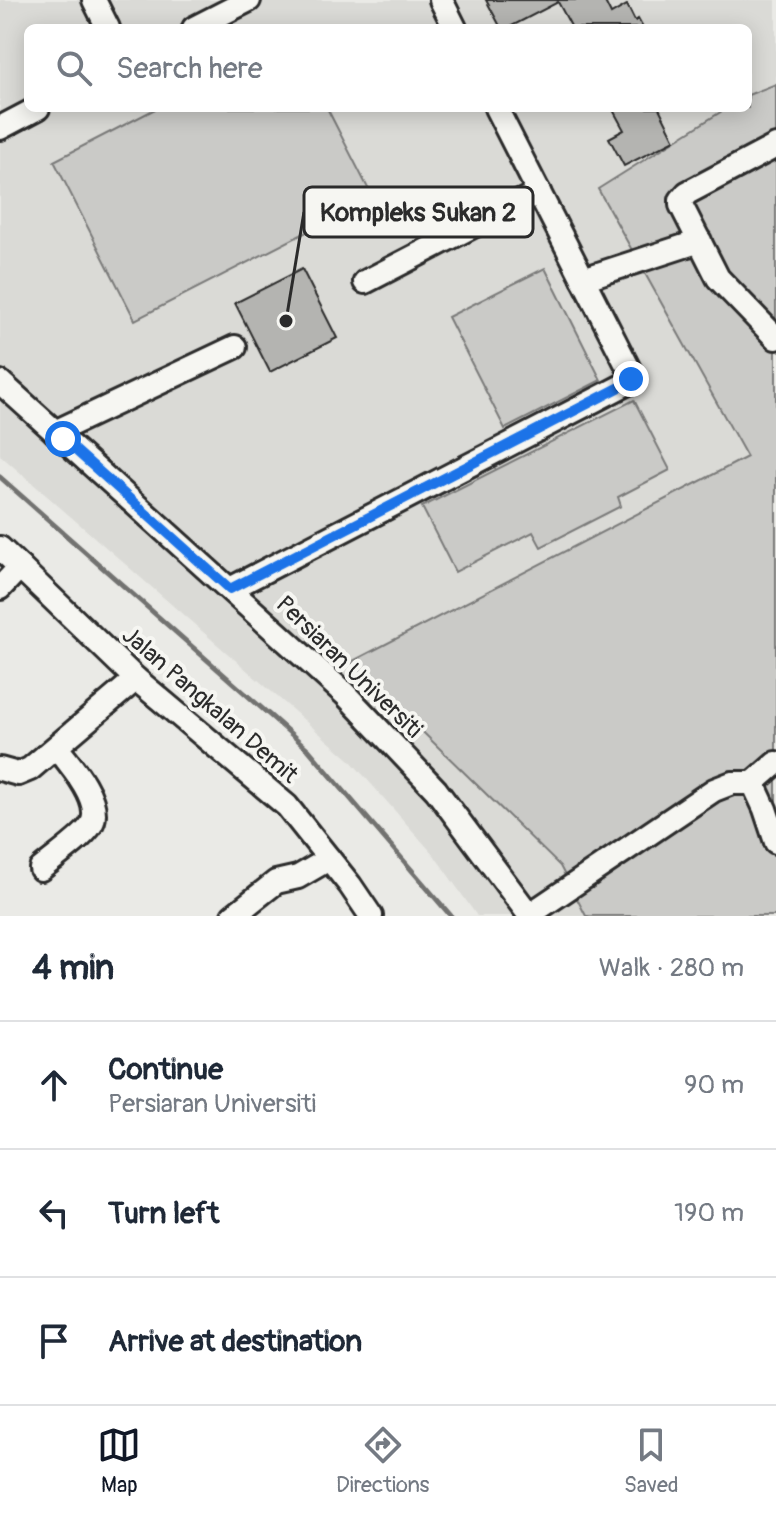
<!DOCTYPE html>
<html lang="en">
<head>
<meta charset="utf-8">
<style>
	body { margin:0; font-family:Pangolin,sans-serif; background:#f2f2f3; color:#1f2937 }
	.stop { position:absolute; width:24px; height:24px; margin:-18px; border:6px solid #1a73e8; border-radius:50%; background:#fff }
	.stop.end { background:#1a73e8; border-color:#fff; box-shadow:0 2px 8px #0008 }
	.list { margin:0; padding:0; list-style:none }
	h2 { display:flex; justify-content:space-between; align-items:center; height:104px; margin:0; padding:0 32px; font-size:34px }
	h2 small { font-size:26px; font-weight:400; color:#747a83 }
	.list li { display:grid; grid-template-columns:52px 1fr auto; gap:24px; align-items:center; box-sizing:border-box; height:128px; padding:0 32px; border-top:2px solid #e0e1e3 }
	.list b { display:block; font-size:30px; white-space:nowrap }
	.list p { margin:0; font-size:26px; white-space:nowrap; color:#747a83 }
	.list em { font-size:26px; font-style:normal; color:#747a83 }
	.icon { flex:none; width:44px; height:44px; fill:none; stroke:currentColor; stroke-width:2; stroke-linecap:round; stroke-linejoin:round }
	.map { position:relative; flex:none; width:776px; height:916px; overflow:hidden }
	.search { position:absolute; background:#fff; box-shadow:0 4px 20px #0003; left:24px; right:24px; top:24px; height:88px; display:flex; align-items:center; gap:20px; box-sizing:border-box; padding:0 28px; border-radius:12px; color:#747a83; font-size:30px }
	.sheet { height:488px; background:#fff }
	nav { display:flex; justify-content:space-around; align-items:center; box-sizing:border-box; height:112px; border-top:2px solid #e0e1e3; background:#fff; font-size:22px; color:#747a83 }
	nav a { display:grid; justify-items:center; gap:4px }
	nav .on { color:#111827 }
	.map>svg:first-child { display:block }
	.built { fill:#dadad6; fill-rule:evenodd }
	.green { fill:#cacac7; stroke:#7a7a79; stroke-width:2 }
	.lines { fill:none; stroke-linecap:round; stroke-linejoin:round }
	.stream { stroke:#727270; stroke-width:5 }
	.building { fill:#b4b4b1; stroke:#2b2b2b; stroke-width:2 }
	.minor-casing { stroke:#2b2b2b; stroke-width:28 }
	.minor { stroke:#f6f6f2; stroke-width:22 }
	.route { stroke:#1a73e8; stroke-width:10 }
	.labels { text-anchor:middle; dominant-baseline:central; stroke-width:8; stroke-linejoin:round; paint-order:stroke }
	.street-label { font-size:24px; fill:#2b2b2b; stroke:#f6f6f2 }
	.leader { fill:none; stroke:#2b2b2b; stroke-width:3 }
	.callout-dot { fill:#2b2b2b; stroke:#f6f6f2; stroke-width:3 }
	.callout { fill:#f6f6f2; stroke:#2b2b2b; stroke-width:3 }
	.callout-label { font-size:26px; text-anchor:middle; font-weight:bold; fill:#2b2b2b }
</style>
</head>
<body>
<div class="map">
<svg width="776" height="916" viewBox="0 0 776 916">
	<rect width="100%" height="100%" fill="#eaeae6"/>
	<filter id="ink" filterUnits="userSpaceOnUse"><feTurbulence type="fractalNoise" baseFrequency=".0125" numOctaves="2"/><feDisplacementMap in="SourceGraphic" scale="16" xChannelSelector="R" yChannelSelector="G"/><feConvolveMatrix kernelMatrix="1 2 1 2 8 2 1 2 1" color-interpolation-filters="sRGB"/></filter>
	<g filter="url(#ink)">
		<path class="built" d="M 0,0 L 776,0 L 776,916 L 477,916 L 434,855 L 350,760 L 0,455 ZM 28,28 L 748,28 L 748,108 L 28,108 Z"/>
		<g class="green">
			<path d="M 776,84 L 776,916 L 586,916 L 560,866 L 351,662 L 747,457 L 598,189 L 727,108 L 748,108 L 748,95 Z"/>
			<path d="M 157,108 L 327,108 L 373,198 L 135,320 L 54,161 Z"/>
			<path d="M 545,268 L 601,380 L 505,429 L 448,317 Z"/>
			<path d="M 634,400 L 670,470 L 618,497 L 621,506 L 541,547 L 533,532 L 455,572 L 422,507 Z"/>
		</g>
		<g class="lines">
			<path class="stream" d="M 0,477 L 308,749 L 451,916"/>
		</g>
		<g class="building">
			<path d="M 486,0 L 604,0 L 611,14 L 627,5 L 635,21 L 638,19 L 643,28 L 572,28 L 558,2 L 508,28 L 501,28 Z"/>
			<path d="M 612,108 L 659,108 L 675,140 L 624,166 L 609,138 L 624,130 Z"/>
			<path d="M 302,269 L 337,338 L 270,372 L 235,303 Z"/>
		</g>
		<g class="lines">
			<defs>
				<g id="minor">
					<path d="M 94,0 L 108,28"/>
					<path d="M 441,0 L 455,28"/>
					<path d="M 194,28 L 249,0"/>
					<path d="M 0,128 L 38,108"/>
					<path d="M 776,146 L 687,193 L 681,200 L 681,205 L 718,278 L 776,338"/>
					<path d="M 583,279 L 700,241"/>
					<path d="M 365,282 L 539,192"/>
					<path d="M 0,382 L 345,694 L 436,790 L 530,916"/>
					<path d="M 55,432 L 235,347"/>
					<path d="M 0,548 L 136,679 L 287,806 L 350,885 L 371,916"/>
					<path d="M 0,588 L 20,567"/>
					<path d="M 230,589 L 626,384 L 631,379 L 630,371 L 496,108"/>
					<path d="M 0,769 L 18,774 L 30,769 L 136,679"/>
					<path d="M 753,783 L 765,809 L 776,842"/>
					<path d="M 41,869 C 52,859 89,834 93,821 C 100,798 70,764 57,748"/>
					<path d="M 529,915 L 714,790 L 732,783 L 753,783 L 776,763"/>
					<path d="M 233,916 L 276,882 L 298,877 L 329,859"/>
				</g>
			</defs>
			<use href="#minor" class="minor-casing"/>
			<use href="#minor" class="minor"/>
		</g>
	</g>
	<g class="lines" filter="url(#ink)">
		<path class="route" d="M 63,439 L 230,589 L 626,384 L 631,379"/>
	</g>
	<g class="labels">
		<g class="street-label">
			<text transform="translate(349 667) rotate(44)">Persiaran Universiti</text>
			<text transform="translate(210 705) rotate(41)">Jalan Pangkalan Demit</text>
		</g>
	</g>
	<path class="leader" d="M286 321L304 212"/>
	<circle class="callout-dot" cx="286" cy="321" r="8"/>
	<rect class="callout" x="304" y="187" width="229" height="50" rx="8"/>
	<g class="callout-label">
		<text x="418" y="221">Kompleks Sukan 2</text>
	</g>
</svg>
<div class="stop" style="left:63px;top:439px"></div>
<div class="stop end" style="left:631px;top:379px"></div>
<div class="search"><svg class="icon" aria-label="search" viewBox="0 0 24 24"><circle cx="10" cy="10" r="6"/><path d="M15 15l6 6"/></svg>Search here</div>
</div>
<section class="sheet">
<h2>4 min<small>Walk · 280 m</small></h2>
<ul class="list">
<li><svg class="icon" aria-label="ahead" viewBox="0 0 24 24"><path d="M12 20V5M6 11l6-6 6 6"/></svg><div><b>Continue</b><p>Persiaran Universiti</p></div><em>90 m</em></li>
<li><svg class="icon" aria-label="left" viewBox="0 0 24 24"><path d="M17 20v-9H6M10 6l-5 5 5 5"/></svg><div><b>Turn left</b></div><em>190 m</em></li>
<li><svg class="icon" aria-label="arrive" viewBox="0 0 24 24"><path d="M6 21V4h12l-3 4 3 4H6"/></svg><div><b>Arrive at destination</b></div></li>
</ul>
</section>
<nav>
<a class="on"><svg class="icon" aria-label="map" viewBox="0 0 24 24"><path d="M3 6l6-2 6 2 6-2v14l-6 2-6-2-6 2zM9 4v14M15 6v14"/></svg>Map</a>
<a><svg class="icon" aria-label="directions" viewBox="0 0 24 24"><path d="M12 3l9 9-9 9-9-9zM9 14v-3h6M13 9l2 2-2 2"/></svg>Directions</a>
<a><svg class="icon" aria-label="saved" viewBox="0 0 24 24"><path d="M7 4h10v16l-5-4-5 4z"/></svg>Saved</a>
</nav>
</body>
</html>
